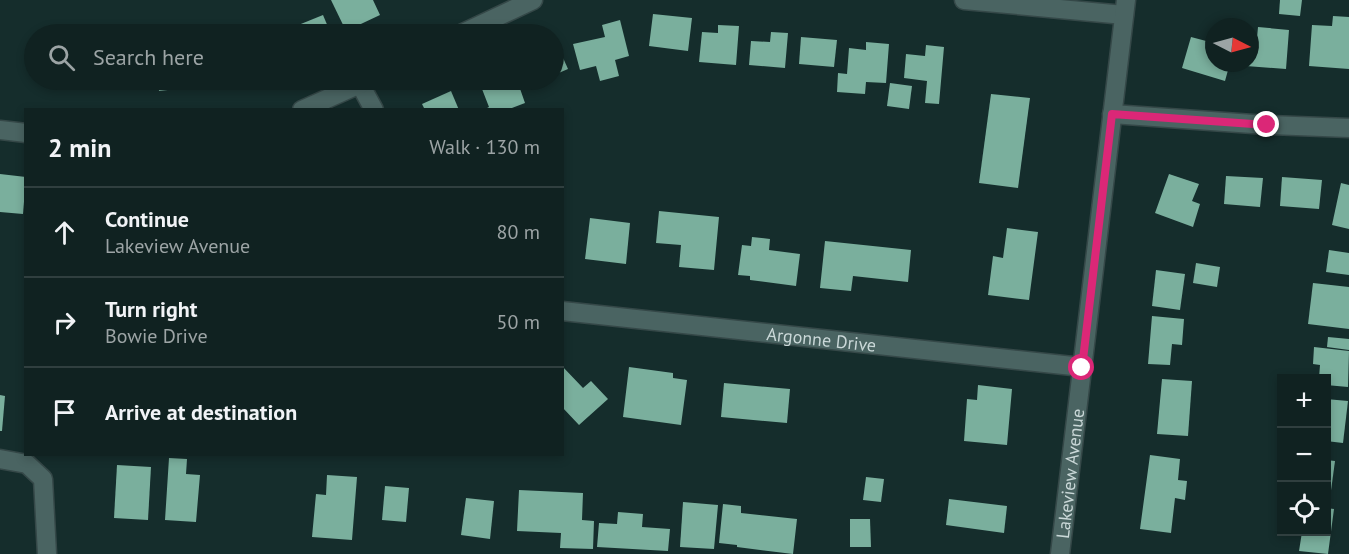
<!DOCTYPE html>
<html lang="en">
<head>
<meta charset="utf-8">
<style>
	body { margin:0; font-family:"PT Sans",sans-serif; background:#1e2f2e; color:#f1f3f6 }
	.controls { position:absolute; right:18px; bottom:18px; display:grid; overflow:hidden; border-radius:0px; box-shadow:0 3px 9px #0003 }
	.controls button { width:54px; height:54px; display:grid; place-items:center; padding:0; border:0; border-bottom:2px solid #303f3f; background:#102221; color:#f1f3f6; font:30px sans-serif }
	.compass { position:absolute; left:1205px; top:18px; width:54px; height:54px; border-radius:50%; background:#102221; box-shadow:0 3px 9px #0003; rotate:96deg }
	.stop { position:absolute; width:18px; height:18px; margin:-14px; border:4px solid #db2777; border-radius:50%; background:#fff }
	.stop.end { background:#db2777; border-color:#fff; box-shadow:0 2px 6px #0008 }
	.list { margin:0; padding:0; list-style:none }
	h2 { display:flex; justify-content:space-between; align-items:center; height:78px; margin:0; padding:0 24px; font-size:26px }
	h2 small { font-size:20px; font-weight:400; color:#9ca4a5 }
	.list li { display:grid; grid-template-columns:39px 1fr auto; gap:18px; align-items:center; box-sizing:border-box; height:90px; padding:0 24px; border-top:2px solid #303f3f }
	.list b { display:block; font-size:22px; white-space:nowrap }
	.list p { margin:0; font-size:20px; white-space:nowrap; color:#9ca4a5 }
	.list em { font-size:20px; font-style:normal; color:#9ca4a5 }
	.icon { flex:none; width:33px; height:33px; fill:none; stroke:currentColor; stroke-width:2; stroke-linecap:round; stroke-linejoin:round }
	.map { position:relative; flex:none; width:1349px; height:554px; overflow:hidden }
	.search { position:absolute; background:#102221; box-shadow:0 3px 9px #0003; left:24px; top:24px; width:540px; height:66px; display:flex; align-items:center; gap:15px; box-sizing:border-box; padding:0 21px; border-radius:33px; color:#9ca4a5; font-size:22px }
	.panel { position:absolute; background:#102221; box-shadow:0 3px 9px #0003; left:24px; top:108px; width:540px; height:348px; border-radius:0px }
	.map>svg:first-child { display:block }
	.building { fill:#7aaf9d }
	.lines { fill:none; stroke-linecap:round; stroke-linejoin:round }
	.minor-casing { stroke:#354848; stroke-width:21 }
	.minor { stroke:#4a6462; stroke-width:18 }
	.route { stroke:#db2777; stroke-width:8 }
	.labels { text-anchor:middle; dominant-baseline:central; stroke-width:6; stroke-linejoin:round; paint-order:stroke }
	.street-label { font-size:18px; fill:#cad8d8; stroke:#0a2323 }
</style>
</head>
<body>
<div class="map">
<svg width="1349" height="554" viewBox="0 0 1349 554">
	<rect width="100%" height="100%" fill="#152d2c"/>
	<g class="building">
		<path d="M 331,0 L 373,0 L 380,15 L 346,31 Z"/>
		<path d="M 1280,0 L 1302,0 L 1300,16 L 1279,14 Z"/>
		<path d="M 653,14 L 692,18 L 688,51 L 649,46 Z"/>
		<path d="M 323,15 L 331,34 L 294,34 L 291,28 Z"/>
		<path d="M 1333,16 L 1349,17 L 1349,69 L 1309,66 L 1312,25 L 1332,26 Z"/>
		<path d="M 620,20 L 629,56 L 615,60 L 619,76 L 600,81 L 596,66 L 580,70 L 573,44 L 605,37 L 602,25 Z"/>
		<path d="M 718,25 L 739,26 L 736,65 L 699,62 L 702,32 L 718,33 Z"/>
		<path d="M 1258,27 L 1289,30 L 1286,69 L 1246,66 L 1246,63 L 1250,63 L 1250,37 L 1257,38 Z"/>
		<path d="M 771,32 L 788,33 L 785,68 L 749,65 L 751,41 L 770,42 Z"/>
		<path d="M 1214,32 L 1214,63 L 1230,63 L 1225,81 L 1182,68 L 1191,37 L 1210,42 Z"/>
		<path d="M 801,37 L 837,40 L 834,67 L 799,64 Z"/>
		<path d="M 556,42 L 568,69 L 554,75 L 554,43 Z"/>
		<path d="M 866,42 L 889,44 L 886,83 L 866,82 L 865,94 L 837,92 L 838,73 L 847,74 L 849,48 L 866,50 Z"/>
		<path d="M 926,45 L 944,47 L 939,104 L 925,103 L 927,81 L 904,78 L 906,54 L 925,56 Z"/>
		<path d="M 58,80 L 92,80 L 91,88 L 58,85 Z"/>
		<path d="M 108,80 L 139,80 L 139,88 L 108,87 Z"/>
		<path d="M 158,80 L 193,80 L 194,87 L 159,91 Z"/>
		<path d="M 497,80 L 517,80 L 525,103 L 507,110 L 483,110 L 489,107 L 482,89 L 498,83 Z"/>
		<path d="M 890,83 L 912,86 L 909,109 L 887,106 Z"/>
		<path d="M 451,91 L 459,110 L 425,110 L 422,104 Z"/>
		<path d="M 991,94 L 1030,98 L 1018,188 L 979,183 Z"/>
		<path d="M 0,174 L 26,177 L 23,214 L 0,212 Z"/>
		<path d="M 1169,174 L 1199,184 L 1192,201 L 1200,204 L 1193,227 L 1155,213 Z"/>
		<path d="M 1226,176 L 1263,178 L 1260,207 L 1224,204 Z"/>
		<path d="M 1282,177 L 1322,180 L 1319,209 L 1280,206 Z"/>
		<path d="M 1341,183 L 1349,185 L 1349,229 L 1332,225 Z"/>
		<path d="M 659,211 L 719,217 L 714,270 L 679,267 L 681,245 L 656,243 Z"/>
		<path d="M 590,218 L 630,223 L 626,264 L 585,259 Z"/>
		<path d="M 1007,228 L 1038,232 L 1029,300 L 988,295 L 993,256 L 1003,258 Z"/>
		<path d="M 752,237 L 770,239 L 769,250 L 800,254 L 796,286 L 750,280 L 750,276 L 738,275 L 742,245 L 751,246 Z"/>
		<path d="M 825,241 L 911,250 L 908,282 L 853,276 L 851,291 L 820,288 Z"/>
		<path d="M 1329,250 L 1349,253 L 1349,275 L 1326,272 Z"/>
		<path d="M 1196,263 L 1220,267 L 1217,287 L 1193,283 Z"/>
		<path d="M 1156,270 L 1185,274 L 1180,310 L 1152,306 Z"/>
		<path d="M 1313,283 L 1349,287 L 1349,329 L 1308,324 Z"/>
		<path d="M 1152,316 L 1184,319 L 1182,345 L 1172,344 L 1170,365 L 1148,364 Z"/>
		<path d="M 1328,337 L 1349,339 L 1349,350 L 1327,347 Z"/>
		<path d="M 1314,347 L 1349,351 L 1348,387 L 1326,385 L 1326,378 L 1319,378 L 1320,365 L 1313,364 Z"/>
		<path d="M 562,366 L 583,388 L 591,381 L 608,399 L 579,425 L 562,407 Z"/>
		<path d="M 629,367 L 673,373 L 673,378 L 687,380 L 681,425 L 623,417 Z"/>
		<path d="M 1162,379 L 1192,381 L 1188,436 L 1157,434 Z"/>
		<path d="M 724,383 L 790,389 L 787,423 L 721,417 Z"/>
		<path d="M 978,385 L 1012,389 L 1007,445 L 964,441 L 967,399 L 977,400 Z"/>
		<path d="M 0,395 L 5,396 L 2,431 L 0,431 Z"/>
		<path d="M 1326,399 L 1348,401 L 1343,443 L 1326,441 Z"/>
		<path d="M 1150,455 L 1180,459 L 1178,480 L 1187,481 L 1185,500 L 1175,498 L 1171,533 L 1140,529 Z"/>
		<path d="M 169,458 L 187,459 L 186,474 L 200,475 L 196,522 L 165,520 Z"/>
		<path d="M 1326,460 L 1335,461 L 1330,498 L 1326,498 Z"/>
		<path d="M 117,465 L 151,467 L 148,520 L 114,518 Z"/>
		<path d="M 327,475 L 357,477 L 352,540 L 312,537 L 316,494 L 326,495 Z"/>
		<path d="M 866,477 L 884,479 L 881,502 L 863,500 Z"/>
		<path d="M 385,486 L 409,488 L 406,522 L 382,520 Z"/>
		<path d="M 519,490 L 583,493 L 582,520 L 594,521 L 593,549 L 560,548 L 561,533 L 517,531 Z"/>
		<path d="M 466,498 L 494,501 L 490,539 L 461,535 Z"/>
		<path d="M 949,499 L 1007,506 L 1004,533 L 946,525 Z"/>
		<path d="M 683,502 L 718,505 L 714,549 L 680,547 Z"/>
		<path d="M 723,504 L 741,506 L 741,513 L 797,519 L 793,554 L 737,547 L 737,545 L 719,543 Z"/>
		<path d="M 1326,508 L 1334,509 L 1328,554 L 1299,551 L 1302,532 L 1326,532 Z"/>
		<path d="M 618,512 L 643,514 L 642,527 L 670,529 L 668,551 L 597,547 L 599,523 L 617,524 Z"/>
		<path d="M 850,519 L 870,519 L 871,547 L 850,547 Z"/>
	</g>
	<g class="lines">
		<defs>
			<g id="minor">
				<path d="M 964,0 L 1124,15"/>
				<path d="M 461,34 L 533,0"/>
				<path d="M 360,84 L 374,110"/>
				<path d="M 302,110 L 369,80"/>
				<path d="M 1112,114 L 1267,125 L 1349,128"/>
				<path d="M 0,130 L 26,133"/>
				<path id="s1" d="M 562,311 L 1082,367"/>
				<path d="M 0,459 L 27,464 L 43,479 L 47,554"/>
				<path id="s2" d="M 1060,554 L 1126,0"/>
			</g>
		</defs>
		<use href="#minor" class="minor-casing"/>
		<use href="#minor" class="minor"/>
	</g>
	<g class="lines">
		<path class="route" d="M 1082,368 L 1112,114 L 1267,125"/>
	</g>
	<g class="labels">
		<g class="street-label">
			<text stroke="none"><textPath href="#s1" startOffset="261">Argonne Drive</textPath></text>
			<text stroke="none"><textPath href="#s2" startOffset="81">Lakeview Avenue</textPath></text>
		</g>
	</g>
</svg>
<div class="controls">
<button>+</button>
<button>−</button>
<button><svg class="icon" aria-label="locate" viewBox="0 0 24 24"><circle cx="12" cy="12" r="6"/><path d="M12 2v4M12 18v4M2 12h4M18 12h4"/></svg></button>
</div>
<svg class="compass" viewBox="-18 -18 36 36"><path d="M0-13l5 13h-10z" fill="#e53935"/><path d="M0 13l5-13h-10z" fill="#9ca4a5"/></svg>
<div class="stop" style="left:1082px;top:368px"></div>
<div class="stop end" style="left:1267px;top:125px"></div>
<div class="search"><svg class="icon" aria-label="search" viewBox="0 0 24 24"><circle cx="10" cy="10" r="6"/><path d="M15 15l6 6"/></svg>Search here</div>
<section class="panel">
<h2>2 min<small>Walk · 130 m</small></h2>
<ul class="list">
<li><svg class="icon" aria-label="ahead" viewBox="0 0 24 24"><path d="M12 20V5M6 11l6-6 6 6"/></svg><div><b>Continue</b><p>Lakeview Avenue</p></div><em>80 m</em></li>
<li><svg class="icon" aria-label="right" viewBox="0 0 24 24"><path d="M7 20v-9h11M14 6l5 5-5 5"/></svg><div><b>Turn right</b><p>Bowie Drive</p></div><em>50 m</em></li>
<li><svg class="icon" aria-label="arrive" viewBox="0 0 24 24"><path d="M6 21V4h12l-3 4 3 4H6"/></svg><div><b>Arrive at destination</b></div></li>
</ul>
</section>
</div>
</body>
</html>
